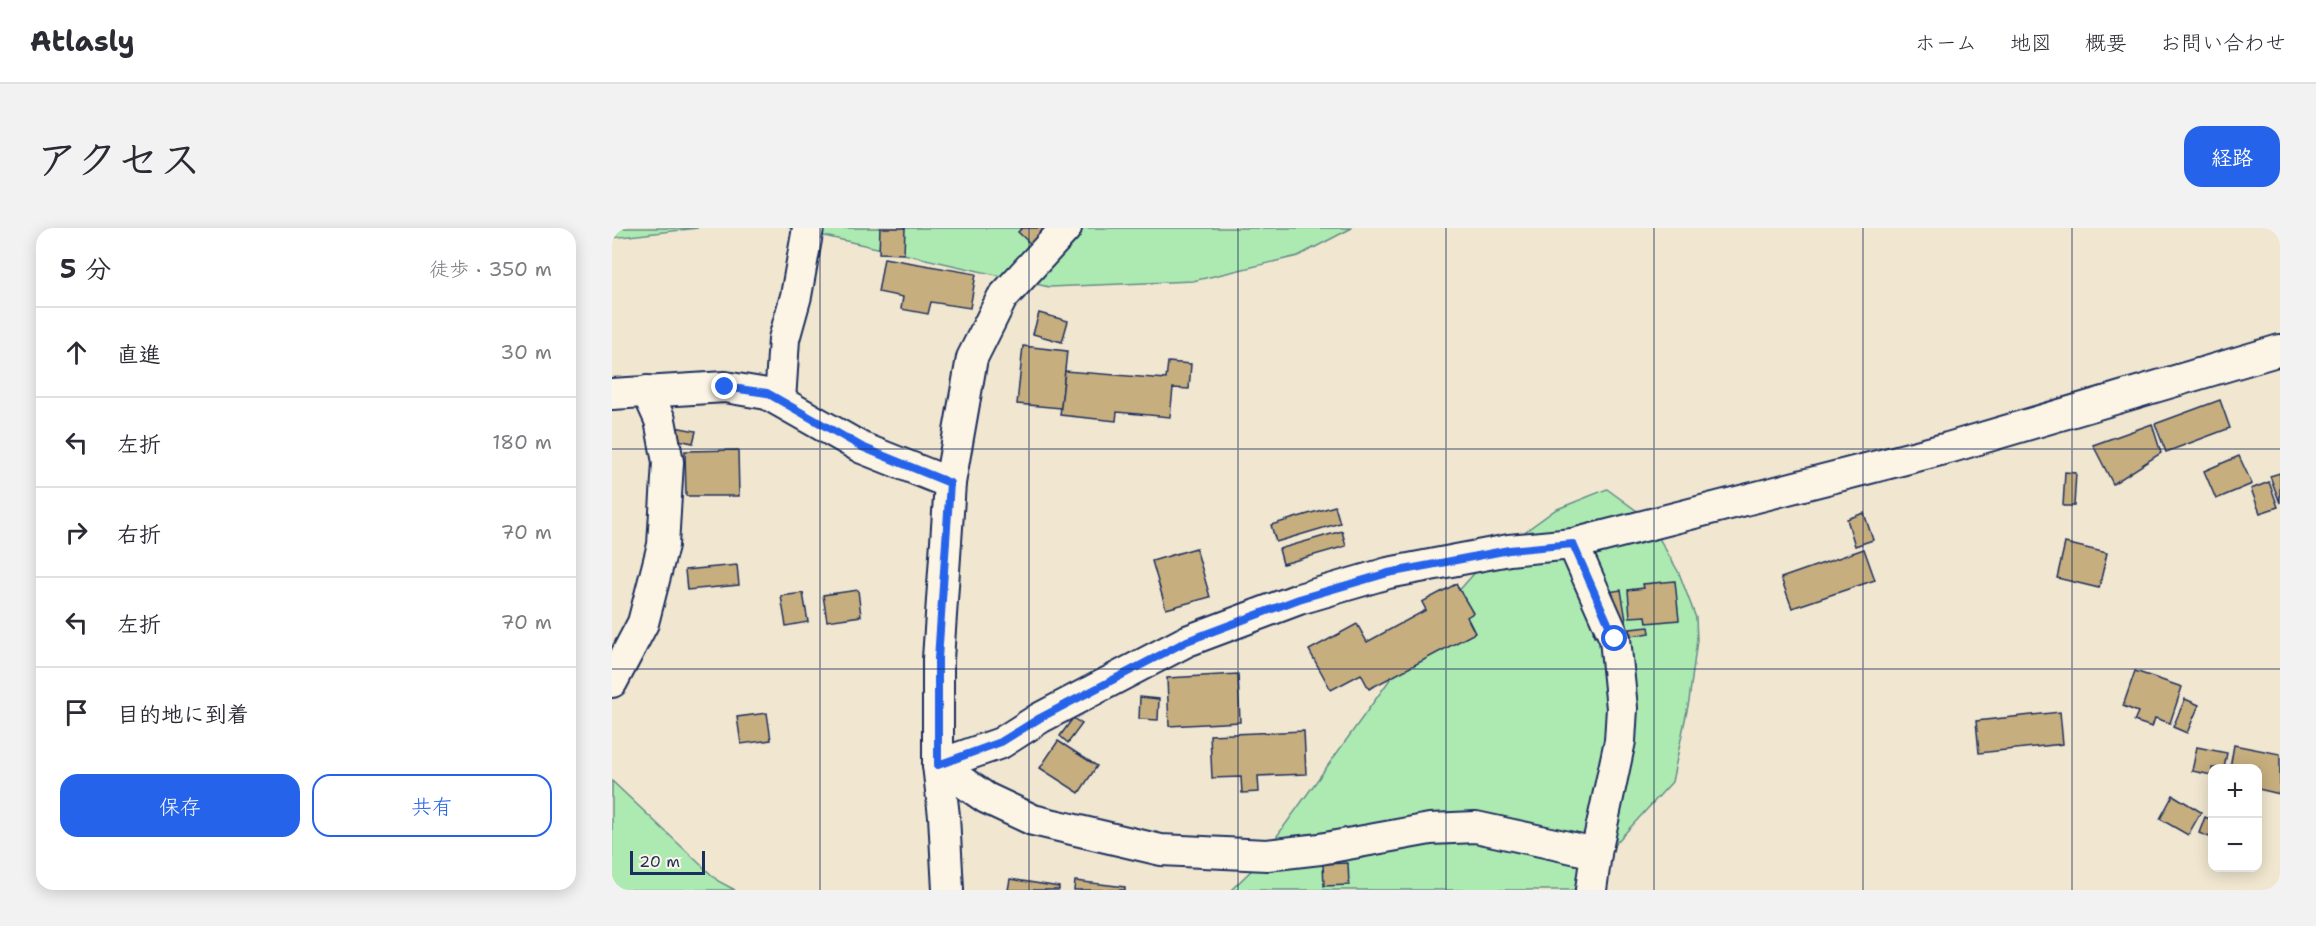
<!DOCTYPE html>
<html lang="ja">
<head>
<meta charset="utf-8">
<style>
	body { margin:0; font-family:"Shantell Sans","Klee One",sans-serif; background:#f2f2f3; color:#2b2b33 }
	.controls { position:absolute; right:18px; bottom:18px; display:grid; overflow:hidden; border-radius:12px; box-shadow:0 3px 15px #0003 }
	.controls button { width:54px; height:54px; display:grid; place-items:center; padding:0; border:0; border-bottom:2px solid #e1e1e2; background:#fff; color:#2b2b33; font:30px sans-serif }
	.scale { position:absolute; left:18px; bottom:15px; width:75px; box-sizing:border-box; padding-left:6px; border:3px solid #1b2f5e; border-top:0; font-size:16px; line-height:21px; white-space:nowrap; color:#1b2f5e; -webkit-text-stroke:4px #fcf5e5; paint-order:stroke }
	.stop { position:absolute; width:18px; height:18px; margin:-14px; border:4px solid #2563eb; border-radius:50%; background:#fff }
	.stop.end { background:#2563eb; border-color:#fff; box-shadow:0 2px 6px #0008 }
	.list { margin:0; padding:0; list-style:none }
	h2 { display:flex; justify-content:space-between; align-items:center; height:78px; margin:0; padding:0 24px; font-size:26px }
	h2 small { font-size:20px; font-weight:400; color:#7c7c81 }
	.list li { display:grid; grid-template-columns:39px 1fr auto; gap:18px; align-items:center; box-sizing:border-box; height:90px; padding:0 24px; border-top:2px solid #e1e1e2 }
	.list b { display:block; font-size:22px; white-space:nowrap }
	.list em { font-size:20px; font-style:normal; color:#7c7c81 }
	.actions { display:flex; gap:12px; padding:18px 24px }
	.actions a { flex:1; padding:14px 0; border:2px solid #2563eb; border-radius:18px; text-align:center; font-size:21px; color:#2563eb }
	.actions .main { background:#2563eb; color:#fff }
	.icon { flex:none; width:33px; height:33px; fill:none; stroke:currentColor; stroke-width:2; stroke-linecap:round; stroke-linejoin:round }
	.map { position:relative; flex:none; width:1668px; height:662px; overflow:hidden; border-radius:18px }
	header { display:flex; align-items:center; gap:36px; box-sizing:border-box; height:84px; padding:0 30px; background:#fff; border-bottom:2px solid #e1e1e2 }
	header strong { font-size:28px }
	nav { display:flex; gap:33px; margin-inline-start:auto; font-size:21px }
	.intro { display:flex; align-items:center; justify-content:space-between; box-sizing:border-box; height:144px; padding:0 36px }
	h1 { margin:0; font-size:42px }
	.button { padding:15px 27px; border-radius:18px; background:#2563eb; color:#fff; font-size:21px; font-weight:700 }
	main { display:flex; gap:36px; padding:0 36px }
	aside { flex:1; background:#fff; border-radius:18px; box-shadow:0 3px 15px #0003 }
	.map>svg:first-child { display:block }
	.green { fill:#adeab1; stroke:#648c88; stroke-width:1.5 }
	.building { fill:#c7ae7e; stroke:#1b2f5e; stroke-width:1.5 }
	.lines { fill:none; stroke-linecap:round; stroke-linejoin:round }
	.minor-casing { stroke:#1b2f5e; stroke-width:34 }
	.minor { stroke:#fcf5e5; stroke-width:30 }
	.route { stroke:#2563eb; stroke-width:8 }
	.grid { fill:none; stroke:#1b2f5e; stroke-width:1.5; stroke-opacity:0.55 }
</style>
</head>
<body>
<header>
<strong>Atlasly</strong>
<nav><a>ホーム</a><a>地図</a><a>概要</a><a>お問い合わせ</a></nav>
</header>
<div class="intro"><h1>アクセス</h1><a class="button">経路</a></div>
<main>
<aside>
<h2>5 分<small>徒歩 · 350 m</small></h2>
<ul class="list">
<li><svg class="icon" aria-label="ahead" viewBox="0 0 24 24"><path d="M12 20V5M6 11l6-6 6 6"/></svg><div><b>直進</b></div><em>30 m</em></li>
<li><svg class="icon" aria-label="left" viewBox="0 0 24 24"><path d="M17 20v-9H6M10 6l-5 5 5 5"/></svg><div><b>左折</b></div><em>180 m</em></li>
<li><svg class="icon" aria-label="right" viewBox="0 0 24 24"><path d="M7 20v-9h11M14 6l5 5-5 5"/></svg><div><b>右折</b></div><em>70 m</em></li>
<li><svg class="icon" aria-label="left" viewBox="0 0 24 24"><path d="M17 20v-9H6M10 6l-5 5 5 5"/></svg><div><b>左折</b></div><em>70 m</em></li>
<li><svg class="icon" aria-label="arrive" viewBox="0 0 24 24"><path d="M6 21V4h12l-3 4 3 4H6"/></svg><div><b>目的地に到着</b></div></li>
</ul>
<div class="actions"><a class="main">保存</a><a>共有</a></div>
</aside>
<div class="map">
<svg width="1668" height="662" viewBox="0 0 1668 662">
	<rect width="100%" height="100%" fill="#f1e7d0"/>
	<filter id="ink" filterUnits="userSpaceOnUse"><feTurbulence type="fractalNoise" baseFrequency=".0167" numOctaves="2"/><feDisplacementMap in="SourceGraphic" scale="12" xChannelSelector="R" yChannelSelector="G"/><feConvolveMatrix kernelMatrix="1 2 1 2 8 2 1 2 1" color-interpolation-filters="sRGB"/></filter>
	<g filter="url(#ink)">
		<g class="green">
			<path d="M 0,0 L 86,0 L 0,10 Z"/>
			<path d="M 177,0 L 740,0 L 686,28 L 581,53 L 437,59 Z"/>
			<path d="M 995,261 L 1036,291 L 1067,345 L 1084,390 L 1085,412 L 1077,473 L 1060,554 L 961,662 L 619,662 L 642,640 L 820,393 L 875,331 L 943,282 Z"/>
			<path d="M 0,553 L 106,653 L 123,662 L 0,662 Z"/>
		</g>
		<g class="building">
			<path d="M 268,0 L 293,0 L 292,26 L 267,25 Z"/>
			<path d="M 410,0 L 444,0 L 424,21 L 406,4 Z"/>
			<path d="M 272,30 L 364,46 L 358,80 L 319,74 L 316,86 L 289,81 L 291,69 L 266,64 Z"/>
			<path d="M 427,85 L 456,93 L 450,114 L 421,106 Z"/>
			<path d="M 411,118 L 455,123 L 449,180 L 405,176 Z"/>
			<path d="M 556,134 L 579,136 L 577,161 L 561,160 L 558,189 L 505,184 L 504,193 L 448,187 L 453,143 L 554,151 Z"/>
			<path d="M 1608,172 L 1618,200 L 1554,224 L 1543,196 Z"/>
			<path d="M 1540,196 L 1549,225 L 1501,256 L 1481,217 Z"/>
			<path d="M 63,199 L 84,203 L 81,215 L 61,211 Z"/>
			<path d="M 126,222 L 127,268 L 74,268 L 73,223 Z"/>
			<path d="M 1627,228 L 1640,256 L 1604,271 L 1592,243 Z"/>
			<path d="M 1453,244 L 1464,245 L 1462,278 L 1451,278 Z"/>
			<path d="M 1668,245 L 1668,275 L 1658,248 Z"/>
			<path d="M 1657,254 L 1666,279 L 1648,285 L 1639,261 Z"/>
			<path d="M 723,278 L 728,295 L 664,314 L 659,297 Z"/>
			<path d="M 1252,285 L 1261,312 L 1243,318 L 1235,291 Z"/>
			<path d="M 730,303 L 734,318 L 671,336 L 667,321 Z"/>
			<path d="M 1453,315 L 1495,325 L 1487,360 L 1445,350 Z"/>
			<path d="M 584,320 L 598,369 L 554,381 L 540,333 Z"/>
			<path d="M 1252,321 L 1263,352 L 1180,380 L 1169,350 Z"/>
			<path d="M 125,337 L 127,357 L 75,362 L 73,342 Z"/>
			<path d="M 1063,353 L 1067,392 L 1035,395 L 1034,388 L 1018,389 L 1016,362 L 1032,360 L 1031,356 Z"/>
			<path d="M 844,356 L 861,385 L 855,389 L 863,405 L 757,461 L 749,446 L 719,462 L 697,422 L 745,396 L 755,414 L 814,382 L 810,374 Z"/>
			<path d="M 246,362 L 249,388 L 215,393 L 211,367 Z"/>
			<path d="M 1009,362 L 1016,404 L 982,409 L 976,367 Z"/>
			<path d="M 191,365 L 196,394 L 174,398 L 169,368 Z"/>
			<path d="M 1037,399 L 1038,405 L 1019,408 L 1018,401 Z"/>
			<path d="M 1523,443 L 1570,459 L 1558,495 L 1543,490 L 1540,499 L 1522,493 L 1526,484 L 1511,478 Z"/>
			<path d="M 626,446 L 628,494 L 557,498 L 555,450 Z"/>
			<path d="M 528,469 L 547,471 L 546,492 L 527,491 Z"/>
			<path d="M 1573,471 L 1587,477 L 1575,505 L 1561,499 Z"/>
			<path d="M 1448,484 L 1451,516 L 1367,525 L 1364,493 Z"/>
			<path d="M 155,485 L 159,512 L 129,516 L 125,489 Z"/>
			<path d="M 461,490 L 470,496 L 456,515 L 448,508 Z"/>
			<path d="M 692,503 L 694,546 L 646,548 L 647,564 L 630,565 L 629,549 L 600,550 L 598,507 Z"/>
			<path d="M 446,513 L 485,538 L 467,565 L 428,540 Z"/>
			<path d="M 1622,517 L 1668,526 L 1668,566 L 1646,561 L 1646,540 L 1618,540 Z"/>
			<path d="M 1585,519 L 1615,525 L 1612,540 L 1600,540 L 1600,547 L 1580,543 Z"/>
			<path d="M 1561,567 L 1589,584 L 1576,607 L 1548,591 Z"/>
			<path d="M 1593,589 L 1600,592 L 1600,610 L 1587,605 Z"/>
			<path d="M 736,635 L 737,657 L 712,658 L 711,636 Z"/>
			<path d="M 398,651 L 447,659 L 447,662 L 396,662 Z"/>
			<path d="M 463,653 L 513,659 L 513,662 L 462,662 Z"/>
		</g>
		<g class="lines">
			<defs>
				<g id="minor">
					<path d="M 0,166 L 113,159 L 155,166 L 250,220 L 338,255"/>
					<path d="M 168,173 L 172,111 L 184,68 L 196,0"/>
					<path d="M 961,316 L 1003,411 L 1010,480 L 1008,513 L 984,625 L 979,662"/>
					<path d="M 0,454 L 31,395 L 51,317 L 56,234 L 48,192 L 35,163"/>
					<path d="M 326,537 L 389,515 L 428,490 L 575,413 L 687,371 L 776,345 L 897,322 L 961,316 L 1336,220 L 1668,122"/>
					<path d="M 326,537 L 374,570 L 421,592 L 549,622 L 655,627 L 708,621 L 818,601 L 864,599 L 984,625"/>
					<path d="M 336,662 L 332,588 L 326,537 L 326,431 L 338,255 L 360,130 L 390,70 L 454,0"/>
				</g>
			</defs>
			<use href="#minor" class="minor-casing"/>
			<use href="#minor" class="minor"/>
		</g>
	</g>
	<g class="lines" filter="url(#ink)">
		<path class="route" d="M 113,159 L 155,165 L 250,219 L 338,255 L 326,431 L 326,537 L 389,514 L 428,490 L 575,413 L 687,371 L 776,345 L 897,322 L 961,316 L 1003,411"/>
	</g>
	<path class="grid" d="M 208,0 L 208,662M 417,0 L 417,662M 626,0 L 626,662M 834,0 L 834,662M 1042,0 L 1042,662M 1251,0 L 1251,662M 1460,0 L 1460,662M 0,221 L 1668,221M 0,441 L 1668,441"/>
</svg>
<div class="controls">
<button>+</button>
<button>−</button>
</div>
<div class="scale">20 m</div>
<div class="stop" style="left:1003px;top:411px"></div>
<div class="stop end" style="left:113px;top:159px"></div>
</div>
</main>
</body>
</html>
